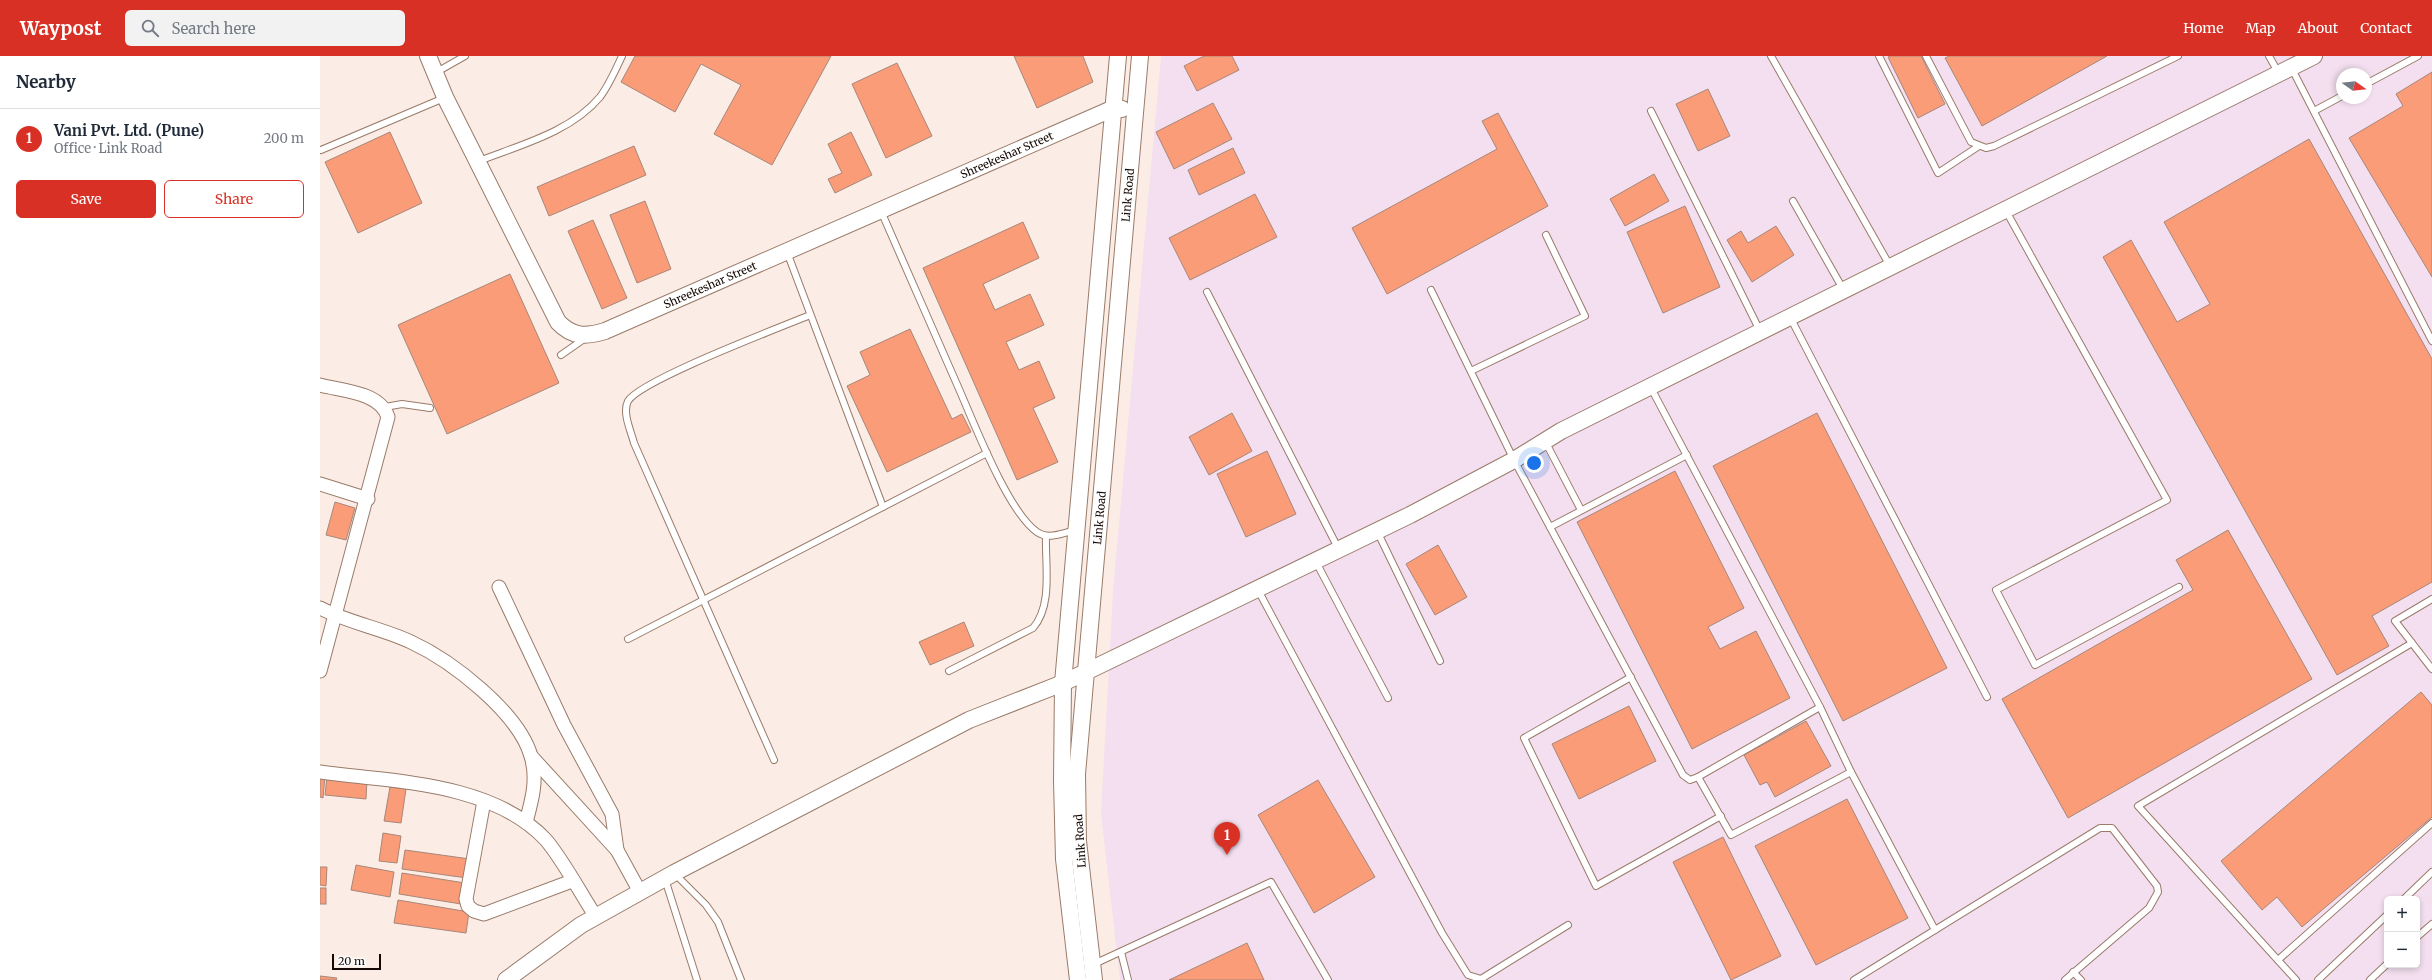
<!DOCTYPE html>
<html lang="en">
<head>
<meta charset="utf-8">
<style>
	body { margin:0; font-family:Merriweather,serif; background:#f2f2f3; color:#1f2937 }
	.controls { position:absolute; right:12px; bottom:12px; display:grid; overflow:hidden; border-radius:6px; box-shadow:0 2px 6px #0003 }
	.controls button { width:36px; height:36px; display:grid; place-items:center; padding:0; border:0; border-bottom:1px solid #e0e1e3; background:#fff; color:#1f2937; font:20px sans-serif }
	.compass { position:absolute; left:2016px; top:12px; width:36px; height:36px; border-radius:50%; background:#fff; box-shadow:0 2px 6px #0003; rotate:104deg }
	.scale { position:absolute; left:12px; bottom:10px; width:49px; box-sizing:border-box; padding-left:4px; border:2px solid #140904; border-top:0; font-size:11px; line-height:14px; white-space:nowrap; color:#140904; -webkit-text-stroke:3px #fdfdfd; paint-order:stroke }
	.you { position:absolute; left:1214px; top:407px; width:14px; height:14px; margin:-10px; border:3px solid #fff; border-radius:50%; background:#1a73e8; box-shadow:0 0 0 6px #1a73e833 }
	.badge { display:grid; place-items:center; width:26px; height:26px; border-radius:50%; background:#d93025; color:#fff; font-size:13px; font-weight:700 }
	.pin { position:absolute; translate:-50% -33px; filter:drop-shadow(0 1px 2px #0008) }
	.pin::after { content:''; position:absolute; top:21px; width:14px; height:12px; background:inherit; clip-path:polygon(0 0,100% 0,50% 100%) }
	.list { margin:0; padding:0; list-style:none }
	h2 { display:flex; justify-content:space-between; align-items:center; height:52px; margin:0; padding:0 16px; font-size:17px }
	h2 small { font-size:13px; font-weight:400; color:#747a83 }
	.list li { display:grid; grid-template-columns:26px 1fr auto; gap:12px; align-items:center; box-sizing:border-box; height:60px; padding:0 16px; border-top:1px solid #e0e1e3 }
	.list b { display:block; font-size:15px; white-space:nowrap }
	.list p { margin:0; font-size:13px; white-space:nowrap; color:#747a83 }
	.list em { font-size:13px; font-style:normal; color:#747a83 }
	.actions { display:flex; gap:8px; padding:12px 16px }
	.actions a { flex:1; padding:9px 0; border:1px solid #d93025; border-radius:6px; text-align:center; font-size:14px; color:#d93025 }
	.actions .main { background:#d93025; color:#fff }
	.icon { flex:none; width:22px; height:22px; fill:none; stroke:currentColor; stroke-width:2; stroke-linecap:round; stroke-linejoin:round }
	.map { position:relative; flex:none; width:2112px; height:924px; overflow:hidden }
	header { display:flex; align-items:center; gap:24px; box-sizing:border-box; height:56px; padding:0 20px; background:#d93025; color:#fff }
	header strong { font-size:19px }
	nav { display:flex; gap:22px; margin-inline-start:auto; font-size:14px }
	.search { width:280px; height:36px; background:#f2f2f3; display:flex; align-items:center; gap:10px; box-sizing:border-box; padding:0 14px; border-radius:6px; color:#747a83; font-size:15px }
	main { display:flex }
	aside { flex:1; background:#fff }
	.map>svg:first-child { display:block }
	.industrial { fill:#f3dfef; fill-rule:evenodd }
	.building { fill:#fa9c78; stroke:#a88679 }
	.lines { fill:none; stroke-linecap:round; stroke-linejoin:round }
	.service-casing { stroke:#997b69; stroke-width:8 }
	.minor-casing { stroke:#997b69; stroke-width:15 }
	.tertiary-casing { stroke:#997b69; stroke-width:18 }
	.service { stroke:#fff; stroke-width:6 }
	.minor { stroke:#fff; stroke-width:13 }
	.tertiary { stroke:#fff; stroke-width:16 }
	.labels { text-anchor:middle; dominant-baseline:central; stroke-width:3; stroke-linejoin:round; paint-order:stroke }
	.street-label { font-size:11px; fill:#140904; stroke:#fdfdfd }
</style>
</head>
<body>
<header>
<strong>Waypost</strong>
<div class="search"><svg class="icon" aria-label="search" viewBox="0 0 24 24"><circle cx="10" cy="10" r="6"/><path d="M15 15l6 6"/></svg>Search here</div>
<nav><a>Home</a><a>Map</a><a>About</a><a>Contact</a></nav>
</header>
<main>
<aside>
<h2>Nearby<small></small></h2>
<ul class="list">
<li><span class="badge">1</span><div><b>Vani Pvt. Ltd. (Pune)</b><p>Office · Link Road</p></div><em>200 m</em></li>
</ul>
<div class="actions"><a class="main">Save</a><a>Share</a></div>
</aside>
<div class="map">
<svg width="2112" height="924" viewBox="0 0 2112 924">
	<rect width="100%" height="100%" fill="#fbede5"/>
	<path class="industrial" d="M 841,0 L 2112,0 L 2112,924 L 800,924 L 781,758 L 793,535 ZM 2022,18 L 2046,18 L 2046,42 L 2022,42 ZM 2067,843 L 2097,843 L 2097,909 L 2067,909 Z"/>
	<g class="building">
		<path d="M 315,0 L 511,0 L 452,109 L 394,78 L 421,29 L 381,8 L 355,56 L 301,26 Z"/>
		<path d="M 694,0 L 763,0 L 773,26 L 717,52 Z"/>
		<path d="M 884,0 L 912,0 L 919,14 L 877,35 L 864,10 Z"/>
		<path d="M 1570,0 L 1601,0 L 1625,48 L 1598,62 L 1568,1 Z"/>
		<path d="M 1629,0 L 1787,0 L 1662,70 L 1625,2 Z"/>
		<path d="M 577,7 L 612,80 L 566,102 L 532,28 Z"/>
		<path d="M 2112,16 L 2112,221 L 2029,82 L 2083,50 L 2076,38 Z"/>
		<path d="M 1388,33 L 1410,80 L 1378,95 L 1356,48 Z"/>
		<path d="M 893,47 L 912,83 L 854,113 L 836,76 Z"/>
		<path d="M 1178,57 L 1228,150 L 1067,238 L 1032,172 L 1177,93 L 1162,65 Z"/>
		<path d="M 70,76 L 102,147 L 38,177 L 5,106 Z"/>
		<path d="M 531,76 L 552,119 L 515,137 L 508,123 L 522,117 L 508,88 Z"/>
		<path d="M 1989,83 L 2112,303 L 2112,526 L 2052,560 L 2069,590 L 2017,619 L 1783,201 L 1811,184 L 1857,266 L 1890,248 L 1844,166 Z"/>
		<path d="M 314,90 L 326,119 L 229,160 L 217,131 Z"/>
		<path d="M 913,92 L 925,117 L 879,139 L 868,114 Z"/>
		<path d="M 1334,118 L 1349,145 L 1305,170 L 1290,143 Z"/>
		<path d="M 935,138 L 957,181 L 870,224 L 849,182 Z"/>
		<path d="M 325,145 L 351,213 L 317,227 L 290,159 Z"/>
		<path d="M 1365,150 L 1400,231 L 1343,257 L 1307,176 Z"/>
		<path d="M 273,164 L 307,242 L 282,253 L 248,175 Z"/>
		<path d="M 703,166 L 719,202 L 663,228 L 675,254 L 710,238 L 724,269 L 686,286 L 699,314 L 719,305 L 735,342 L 713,352 L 738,406 L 697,424 L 603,212 Z"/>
		<path d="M 1456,170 L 1474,199 L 1432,226 L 1407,184 L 1421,175 L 1428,187 Z"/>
		<path d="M 190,218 L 239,327 L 127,378 L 78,269 Z"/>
		<path d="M 590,273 L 632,363 L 642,358 L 651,376 L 567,416 L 527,330 L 550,319 L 540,296 Z"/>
		<path d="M 912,357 L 932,395 L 889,419 L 869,381 Z"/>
		<path d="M 1497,357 L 1627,612 L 1523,665 L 1393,410 Z"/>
		<path d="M 947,395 L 976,458 L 926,481 L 897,418 Z"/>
		<path d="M 1355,415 L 1424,552 L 1388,571 L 1400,593 L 1436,575 L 1470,642 L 1372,693 L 1257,466 Z"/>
		<path d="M 15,446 L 35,452 L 26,484 L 6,479 Z"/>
		<path d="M 1908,474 L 1992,623 L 1748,762 L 1682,643 L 1873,534 L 1856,504 Z"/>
		<path d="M 1118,489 L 1147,541 L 1115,559 L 1086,508 Z"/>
		<path d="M 644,566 L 654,590 L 610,609 L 599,586 Z"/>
		<path d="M 2101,636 L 2112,649 L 2112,761 L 1982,871 L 1957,841 L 1942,854 L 1901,805 Z"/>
		<path d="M 1309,650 L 1336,705 L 1259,743 L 1232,688 Z"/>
		<path d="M 1486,665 L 1511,710 L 1455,741 L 1447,726 L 1440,729 L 1424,699 Z"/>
		<path d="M 0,720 L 5,720 L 3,742 L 0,741 Z"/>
		<path d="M 7,720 L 47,724 L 46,743 L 5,739 Z"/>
		<path d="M 998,724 L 1055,821 L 994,857 L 938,759 Z"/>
		<path d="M 70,731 L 86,733 L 81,767 L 64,765 Z"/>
		<path d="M 1527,743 L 1588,862 L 1496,909 L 1435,790 Z"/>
		<path d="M 63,777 L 81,780 L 77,807 L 59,805 Z"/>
		<path d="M 1403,781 L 1461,900 L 1411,924 L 1353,806 Z"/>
		<path d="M 85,794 L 150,803 L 147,822 L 82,813 Z"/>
		<path d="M 36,809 L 74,816 L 70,841 L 31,834 Z"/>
		<path d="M 0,811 L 7,811 L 6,830 L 0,829 Z"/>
		<path d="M 82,817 L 145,827 L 141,848 L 79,838 Z"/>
		<rect x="0" y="832" width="6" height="16"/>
		<path d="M 78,844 L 149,856 L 146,877 L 74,867 Z"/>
		<path d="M 927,887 L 944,924 L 849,924 Z"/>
		<path d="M 0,920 L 17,922 L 16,924 L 0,924 Z"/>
	</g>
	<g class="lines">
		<defs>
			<g id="service">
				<path d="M 1451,0 L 1570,210"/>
				<path d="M 1559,0 L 1618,117 L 1659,90"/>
				<path d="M 1606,0 L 1651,86 L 1666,92 L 1674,90 L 1858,0"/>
				<path d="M 1949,0 L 1958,16"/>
				<path d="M 1972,13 L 2112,285"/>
				<path d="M 115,17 L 145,0"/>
				<path d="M 2046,28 L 2098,0"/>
				<path d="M 1331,55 L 1440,275"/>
				<path d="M 1994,55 L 2022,40"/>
				<path d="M 1,94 L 124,42"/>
				<path d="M 159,105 C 200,89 251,76 280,41 C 289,29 296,13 302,0"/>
				<path d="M 1473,145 L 1523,233"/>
				<path d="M 561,155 C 587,214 613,274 639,333 C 654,367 688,456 717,476 C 728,484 744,477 755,474"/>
				<path d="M 1686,155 L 1847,444 L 1676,534 L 1715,609 L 1859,531"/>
				<path d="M 467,196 L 563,451"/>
				<path d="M 1111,234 L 1194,404 L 1363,719 L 1370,724 L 1378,721 L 1500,651"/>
				<path d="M 887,236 L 1018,492"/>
				<path d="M 1470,261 L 1667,641"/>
				<path d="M 241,299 L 264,283"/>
				<path d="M 1151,315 L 1265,260 L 1226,179"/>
				<path d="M 1331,332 L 1500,651 L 1531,716 L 1615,874"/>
				<path d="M 65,351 L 82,348 L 110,352"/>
				<path d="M 1225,385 L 1261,454"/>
				<path d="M 1230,471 L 1367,399"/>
				<path d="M 1057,475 L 1120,605"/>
				<path d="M 996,506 L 1068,642"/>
				<path d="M 938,534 L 1122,877 L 1148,919 L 1161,923 L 1248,869"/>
				<path d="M 2112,543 L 2075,565 L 2112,613"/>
				<path d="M 308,583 L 667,397"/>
				<path d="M 629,615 L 713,572 C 733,549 725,509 726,480"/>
				<path d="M 1311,621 L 1204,682 L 1276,830 L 1401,760"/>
				<path d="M 454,704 L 314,387 C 311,375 302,357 308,345 C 321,324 459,272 490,259"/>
				<path d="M 1378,721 L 1411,779 L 1531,716"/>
				<path d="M 354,817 L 386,849 L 398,866 L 421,924"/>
				<path d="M 345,823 L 377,924"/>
				<path d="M 2084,843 L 2112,816"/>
				<path d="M 2097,881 L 2112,868"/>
				<path d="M 801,896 L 808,924"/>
				<path d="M 1958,904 L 2112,767"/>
				<path d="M 774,908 L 951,826 L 1008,924"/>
				<path d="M 1753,916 L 1761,924"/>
				<path d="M 1534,924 L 1780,772 L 1792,772 L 1837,830 L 1838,836 L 1829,852 L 1745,924"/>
				<path d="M 1976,924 L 1818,750 L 2092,587"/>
				<path d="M 1998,924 L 2067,859"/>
				<path d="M 2050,924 L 2067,908"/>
			</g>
			<g id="minor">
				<path d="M 0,329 C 23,335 60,336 68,361 L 0,615"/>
				<path d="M 0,428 L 48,443"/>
				<path d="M 179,531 L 244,669 L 292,758 L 297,794"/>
				<path d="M 0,552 C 29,567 61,572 91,586 C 132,605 198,656 211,700 C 218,723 212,744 206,766"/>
				<path d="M 211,700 L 297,794 L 320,836"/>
				<path d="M 0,716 C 73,726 172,726 226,784 C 243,804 261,838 276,861"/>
				<path d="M 164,745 L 146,843 L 148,850 L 154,855 L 164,858 L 252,825"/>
			</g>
			<g id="tertiary">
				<path id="s1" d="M 108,0 L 125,41 L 238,266 C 252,281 266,281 285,275 L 794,52 L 802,53"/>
				<path d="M 186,924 L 261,869 L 354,817 L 649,664 L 743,627 L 1090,459 L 1194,404 L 1241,375 L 1994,0"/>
				<path d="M 758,924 L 744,803 L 742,724 L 743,627 L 798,0"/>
				<path id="s2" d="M 774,924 L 758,785 L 757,718 L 820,0"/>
			</g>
		</defs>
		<use href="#service" class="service-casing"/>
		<use href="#minor" class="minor-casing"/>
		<use href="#tertiary" class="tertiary-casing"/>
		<use href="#service" class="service"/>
		<use href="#minor" class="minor"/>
		<use href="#tertiary" class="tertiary"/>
	</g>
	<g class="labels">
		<g class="street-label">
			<text stroke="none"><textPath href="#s1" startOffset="786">Shreekeshar Street</textPath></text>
			<text stroke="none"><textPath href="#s2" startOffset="788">Link Road</textPath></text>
			<text stroke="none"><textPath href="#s1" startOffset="462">Shreekeshar Street</textPath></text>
			<text stroke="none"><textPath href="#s2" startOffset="464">Link Road</textPath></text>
			<text transform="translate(760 785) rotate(-94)">Link Road</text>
		</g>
	</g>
</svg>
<div class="controls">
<button>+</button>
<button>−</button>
</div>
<svg class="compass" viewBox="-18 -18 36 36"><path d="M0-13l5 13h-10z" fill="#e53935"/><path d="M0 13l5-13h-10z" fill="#747a83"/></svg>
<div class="scale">20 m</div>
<div class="you"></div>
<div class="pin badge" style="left:907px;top:799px">1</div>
</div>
</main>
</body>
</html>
